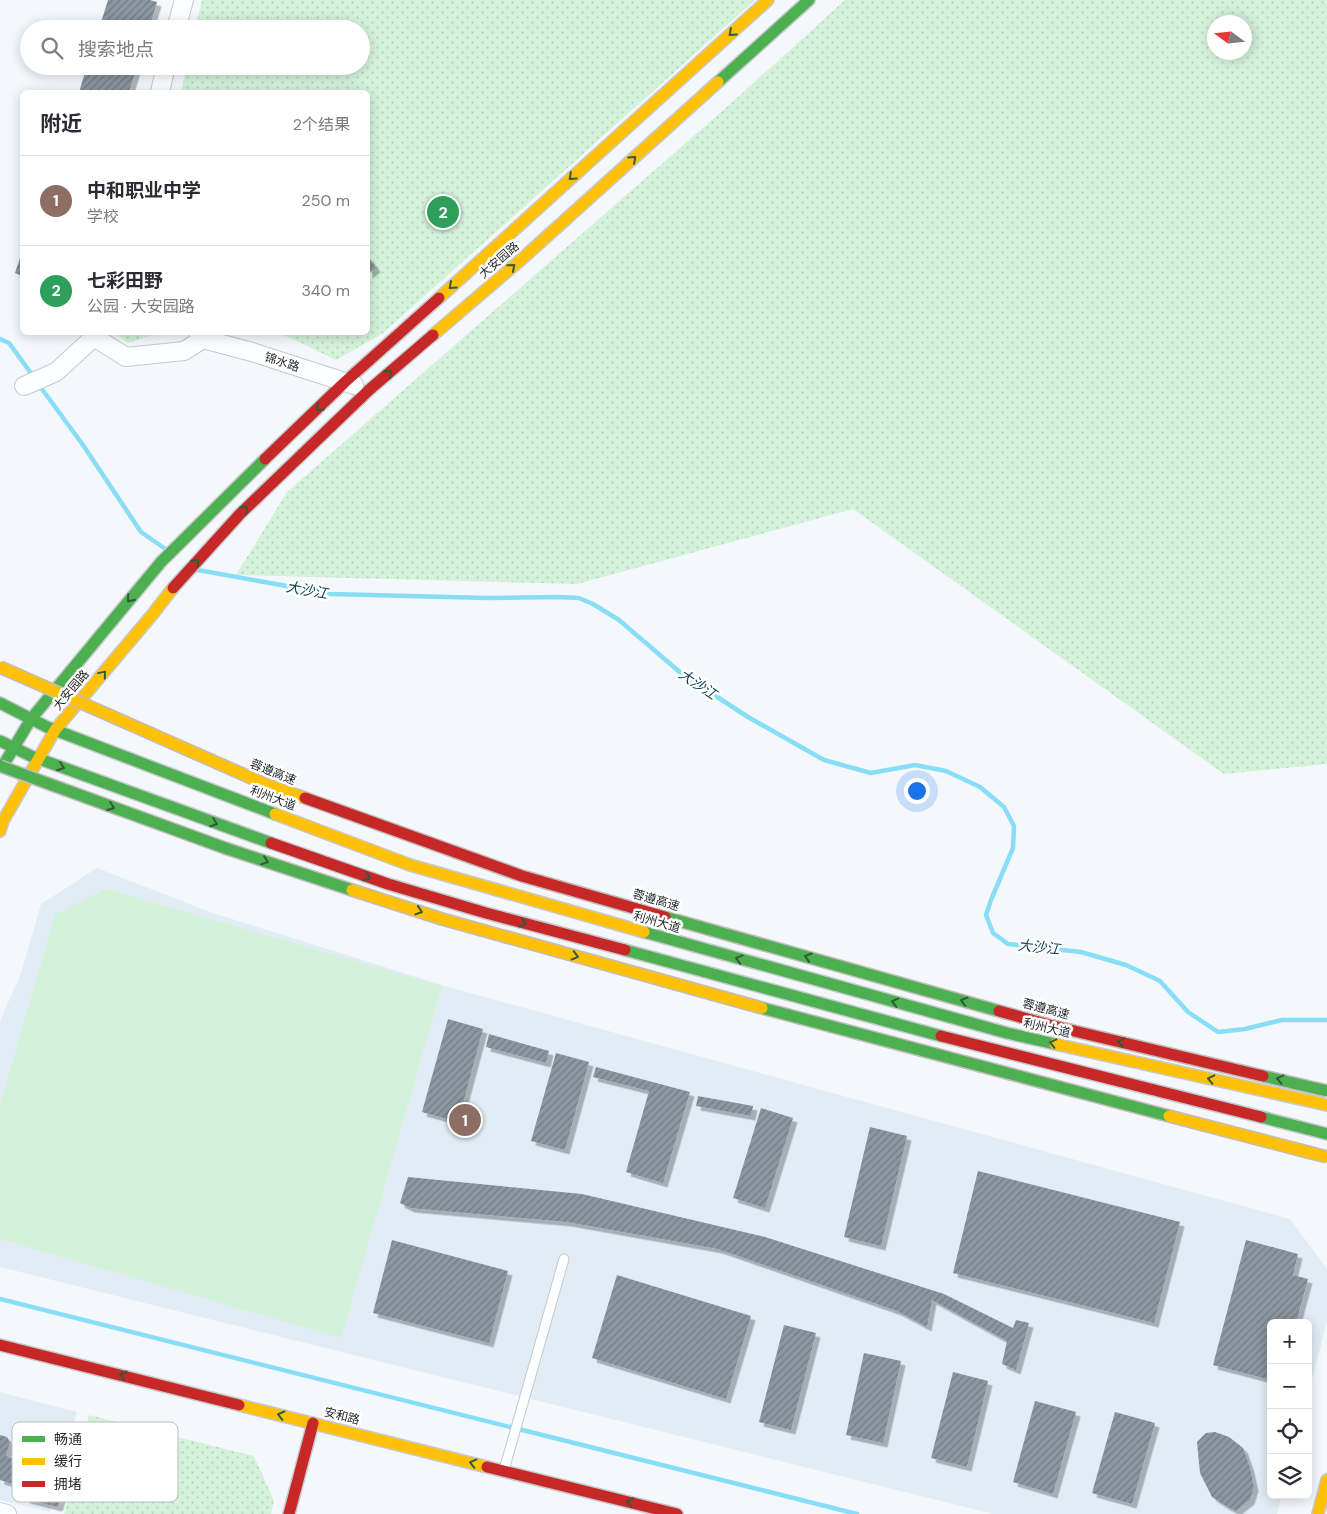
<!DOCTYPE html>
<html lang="zh">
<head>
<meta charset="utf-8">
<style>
	body { margin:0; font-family:"DM Sans","Noto Sans SC",sans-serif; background:#f2f2f3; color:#2b2b33 }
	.controls { position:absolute; right:15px; bottom:15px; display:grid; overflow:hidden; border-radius:8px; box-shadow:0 2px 12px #0003 }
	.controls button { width:45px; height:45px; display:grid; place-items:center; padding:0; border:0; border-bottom:1px solid #e1e1e2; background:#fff; color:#2b2b33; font:25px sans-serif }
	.compass { position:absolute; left:1207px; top:15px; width:45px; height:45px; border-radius:50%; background:#fff; box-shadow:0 2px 12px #0003; rotate:285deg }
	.you { position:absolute; left:916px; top:790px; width:18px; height:18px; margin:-12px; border:4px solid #fff; border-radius:50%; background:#1a73e8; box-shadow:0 0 0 8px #1a73e833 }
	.badge { display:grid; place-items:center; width:32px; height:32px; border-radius:50%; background:#d93025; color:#fff; font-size:16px; font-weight:700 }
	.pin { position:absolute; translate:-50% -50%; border:2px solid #fff; box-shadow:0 1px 5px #0006 }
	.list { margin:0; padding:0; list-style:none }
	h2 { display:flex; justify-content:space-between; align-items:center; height:65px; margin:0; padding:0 20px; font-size:21px }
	h2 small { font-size:16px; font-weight:400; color:#7c7c81 }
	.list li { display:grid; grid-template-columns:32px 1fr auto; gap:15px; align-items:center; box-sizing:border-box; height:90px; padding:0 20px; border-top:1px solid #e1e1e2 }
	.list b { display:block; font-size:19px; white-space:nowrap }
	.list p { margin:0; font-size:16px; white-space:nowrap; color:#7c7c81 }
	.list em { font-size:16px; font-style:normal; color:#7c7c81 }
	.icon { flex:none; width:28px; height:28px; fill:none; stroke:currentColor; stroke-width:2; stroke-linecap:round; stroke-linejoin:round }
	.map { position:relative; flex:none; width:1327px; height:1514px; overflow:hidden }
	.search { position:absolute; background:#fff; box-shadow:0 2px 12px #0003; left:20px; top:20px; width:350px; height:55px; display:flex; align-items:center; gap:12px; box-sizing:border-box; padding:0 18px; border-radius:28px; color:#7c7c81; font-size:19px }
	.panel { position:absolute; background:#fff; box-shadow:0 2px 12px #0003; left:20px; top:90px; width:350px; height:245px; border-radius:8px }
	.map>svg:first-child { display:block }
	.built { fill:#e2ecf5 }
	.grass { fill:url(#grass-dots); fill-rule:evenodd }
	.garden { fill:#d4f2da }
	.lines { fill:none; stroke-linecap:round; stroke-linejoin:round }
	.stream { stroke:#88def7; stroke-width:4.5 }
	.building { fill:url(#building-hatch); filter:url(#shadow) }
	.lane-casing { stroke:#c6c9cd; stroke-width:11 }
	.street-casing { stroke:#c6c9cd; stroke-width:20 }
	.fast-casing { stroke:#c6c9cd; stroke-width:14 }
	.slow-casing { stroke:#c6c9cd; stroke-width:14 }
	.jam-casing { stroke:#c6c9cd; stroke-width:14 }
	.lane { stroke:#fdfeff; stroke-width:9 }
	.street { stroke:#fdfeff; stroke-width:18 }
	.fast { stroke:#4caf50; stroke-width:11 }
	.slow { stroke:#ffc107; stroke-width:11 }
	.jam { stroke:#c62828; stroke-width:11 }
	.fast-bridge-casing { stroke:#c4bcbb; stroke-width:14; stroke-linecap:butt }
	.slow-bridge-casing { stroke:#c4bcbb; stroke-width:14; stroke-linecap:butt }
	.jam-bridge-casing { stroke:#c4bcbb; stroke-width:14; stroke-linecap:butt }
	.fast-bridge { stroke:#4caf50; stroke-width:11 }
	.slow-bridge { stroke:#ffc107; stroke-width:11 }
	.jam-bridge { stroke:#c62828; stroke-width:11 }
	.oneway { stroke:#315a36 }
	.labels { text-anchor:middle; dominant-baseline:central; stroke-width:5; stroke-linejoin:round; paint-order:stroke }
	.street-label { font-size:12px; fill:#1f2225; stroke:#fff }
	.water-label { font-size:14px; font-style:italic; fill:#0d4452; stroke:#fff }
	.key { fill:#fff; stroke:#bcbdbe; stroke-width:1 }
	.key-label { font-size:14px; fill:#1f2225 }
</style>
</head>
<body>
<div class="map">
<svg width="1327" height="1514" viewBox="0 0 1327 1514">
	<defs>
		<pattern id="grass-dots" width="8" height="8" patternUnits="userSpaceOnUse" patternTransform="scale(1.25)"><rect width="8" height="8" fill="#d4f2da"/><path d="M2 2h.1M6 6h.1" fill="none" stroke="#b6cfbb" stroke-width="1.8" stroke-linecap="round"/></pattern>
		<pattern id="building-hatch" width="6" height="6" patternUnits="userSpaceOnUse" patternTransform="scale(1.25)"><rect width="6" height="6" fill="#8c97a1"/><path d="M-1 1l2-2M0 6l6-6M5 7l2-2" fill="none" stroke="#727b83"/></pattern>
		<filter id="shadow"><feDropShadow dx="4.5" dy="4.5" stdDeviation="0" flood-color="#0004"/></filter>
	</defs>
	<rect width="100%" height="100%" fill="#f4f8fc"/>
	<g class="built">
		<path d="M 97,868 L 210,912 L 445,986 L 1290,1219 L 1327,1269 L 1327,1322 L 1308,1394 L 1308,1323 L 1271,1323 L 1271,1495 L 1282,1495 L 1277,1514 L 993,1514 L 0,1267 L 0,1021 L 21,973 L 41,904 Z"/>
		<path d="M 0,1392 L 77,1412 L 50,1512 L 0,1500 Z"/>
	</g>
	<g class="grass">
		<path d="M 202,0 L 755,0 L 382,334 L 336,360 L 280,333 L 368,332 L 368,92 L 181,92 L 187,66 L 361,66 L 361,29 L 195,29 Z"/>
		<path d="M 845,0 L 1327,0 L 1327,764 L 1224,774 L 853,509 L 577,584 L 236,575 L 287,492 L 729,105 ZM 1244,22 L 1244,52 L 1214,52 L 1214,22 Z"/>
		<path d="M 115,333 L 159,333 L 128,343 Z"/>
		<path d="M 89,1415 L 254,1456 L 274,1501 L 271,1514 L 64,1514 Z"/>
	</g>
	<path class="garden" d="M 106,889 L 442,986 L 341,1338 L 0,1239 L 0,1105 L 55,915 Z"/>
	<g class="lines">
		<g class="stream">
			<path d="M 0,339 L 9,343 L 33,376"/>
			<path d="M 39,385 L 83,445 L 141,532 L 164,548"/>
			<path d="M 198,570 L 331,594 L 487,598 L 558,597 L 579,598 L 593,604 L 619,620 L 682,674 L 748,717 L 824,760 L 871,773 L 915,765 L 946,771 L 980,787 L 1004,807 L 1014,826 L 1013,848 L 991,900 L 986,915 L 993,933 L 1008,944 L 1081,952 L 1126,965 L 1160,981 L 1188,1012 L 1218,1032 L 1245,1029 L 1282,1020 L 1327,1020"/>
			<path d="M 0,1299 L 857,1514"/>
		</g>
	</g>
	<g class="building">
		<path d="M 108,0 L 150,0 L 157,2 L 149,29 L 99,29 Z"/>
		<path d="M 87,66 L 137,66 L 129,92 L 79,92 Z"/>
		<path d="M 22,252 L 22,276 L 15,273 Z"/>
		<path d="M 368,256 L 376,268 L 368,274 Z"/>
		<path d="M 448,1019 L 483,1029 L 458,1122 L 422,1112 Z"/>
		<path d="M 489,1034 L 549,1051 L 546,1063 L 486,1047 Z"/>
		<path d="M 556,1053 L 589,1062 L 565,1150 L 531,1141 Z"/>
		<path d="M 596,1067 L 690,1092 L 663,1183 L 626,1172 L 649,1091 L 593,1077 Z"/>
		<path d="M 698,1096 L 753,1106 L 751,1116 L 696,1106 Z"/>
		<path d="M 761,1108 L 793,1118 L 765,1208 L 733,1198 Z"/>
		<path d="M 870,1127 L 907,1136 L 881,1246 L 844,1237 Z"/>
		<path d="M 978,1171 L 1180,1222 L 1154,1323 L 953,1273 Z"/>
		<path d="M 408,1177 L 582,1194 L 765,1237 L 944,1294 L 1013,1328 L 1016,1320 L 1029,1323 L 1016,1370 L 1002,1364 L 1007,1341 L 932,1300 L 927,1327 L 897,1311 L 718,1249 L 567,1222 L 410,1208 L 400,1203 Z"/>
		<path d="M 392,1240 L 508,1271 L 489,1343 L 373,1313 Z"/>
		<path d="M 1246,1240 L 1298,1254 L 1293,1275 L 1308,1279 L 1296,1323 L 1271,1323 L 1271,1380 L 1213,1365 Z"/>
		<path d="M 617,1275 L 751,1316 L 726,1399 L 592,1358 Z"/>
		<path d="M 784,1325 L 816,1333 L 791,1430 L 759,1422 Z"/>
		<path d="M 864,1353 L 901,1361 L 883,1443 L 846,1435 Z"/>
		<path d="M 953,1372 L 988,1381 L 967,1467 L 931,1458 Z"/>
		<path d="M 1035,1401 L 1076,1412 L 1053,1494 L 1013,1482 Z"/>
		<path d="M 1115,1412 L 1155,1423 L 1132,1504 L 1092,1493 Z"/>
		<path d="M 1215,1432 L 1229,1437 L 1243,1448 L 1250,1468 L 1254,1487 L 1250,1500 L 1236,1511 L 1226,1506 L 1212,1497 L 1200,1473 L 1197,1442 L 1206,1433 Z"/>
		<path d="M 69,1434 L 75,1443 L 59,1505 L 57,1507 L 26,1499 L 24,1497 L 25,1488 L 0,1480 L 0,1435 L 7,1437 L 10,1442 L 6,1456 L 31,1465 L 32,1459 L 27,1455 L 33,1444 L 39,1438 L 44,1439 Z"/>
	</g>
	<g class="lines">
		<defs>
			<path id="lane" d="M 504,1470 L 564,1259"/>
			<g id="street">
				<path d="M 176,29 L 184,0"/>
				<path d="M 160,92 L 166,66"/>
				<path d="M 93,332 L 94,337 L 126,357 L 184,351 L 203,339"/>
				<path d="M 198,332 L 203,339 L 252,352 L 354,385"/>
				<path d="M 24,386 L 56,372 L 94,337"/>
				<path d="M 0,1512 L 7,1514"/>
			</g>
			<g id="fast">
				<path d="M 718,82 L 809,0"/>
				<path d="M 0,703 L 47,727 L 275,814"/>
				<path d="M 0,741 L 31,756 L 271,843"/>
				<path d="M 4,764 L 31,719 L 161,562 L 265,459"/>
				<path d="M 644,932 L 1007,1033 L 1055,1044"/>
				<path d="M 625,950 L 941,1036"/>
				<path d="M 1261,1117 L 1327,1134"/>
			</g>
			<g id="slow">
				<path d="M 439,298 L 768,0"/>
				<path d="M 433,335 L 523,258 L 718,82"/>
				<path d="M 275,814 L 410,865 L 644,932"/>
				<path d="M 0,831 L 3,821 L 55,730 L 152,615 L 173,588"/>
				<path d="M 1055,1044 L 1327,1105"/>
				<path d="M 239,1405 L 487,1467"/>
				<path d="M 1318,1514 L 1327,1480"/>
			</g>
			<g id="jam">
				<path d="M 265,459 L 345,382 L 439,298"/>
				<path d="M 173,588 L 240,514 L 369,390 L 433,335"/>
				<path d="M 271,843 L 388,884 L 486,913 L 625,950"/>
				<path d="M 941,1036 L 1261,1117"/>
				<path d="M 0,1345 L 239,1405"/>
				<path d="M 487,1467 L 677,1514"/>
				<path d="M 289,1514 L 313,1423"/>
			</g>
		</defs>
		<use href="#lane" class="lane-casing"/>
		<use href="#street" class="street-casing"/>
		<use href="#fast" class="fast-casing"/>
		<use href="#slow" class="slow-casing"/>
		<use href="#jam" class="jam-casing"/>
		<use href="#lane" class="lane"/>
		<use href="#street" class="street"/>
		<use href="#fast" class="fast"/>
		<use href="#slow" class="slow"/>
		<use href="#jam" class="jam"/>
		<defs>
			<g id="fast-bridge">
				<path d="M 0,766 L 225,848 L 352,890"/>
				<path d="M 665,917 L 999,1011"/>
				<path d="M 762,1008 L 1169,1116"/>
				<path d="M 1263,1076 L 1327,1091"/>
			</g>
			<g id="slow-bridge">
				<path d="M 0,667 L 265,784 L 305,798"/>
				<path d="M 352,890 L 442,919 L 762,1008"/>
				<path d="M 1169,1116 L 1327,1157"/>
			</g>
			<g id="jam-bridge">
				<path d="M 305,798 L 522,876 L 665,917"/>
				<path d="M 999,1011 L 1049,1025 L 1263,1076"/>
			</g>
		</defs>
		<use href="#fast-bridge" class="fast-bridge-casing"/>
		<use href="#slow-bridge" class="slow-bridge-casing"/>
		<use href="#jam-bridge" class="jam-bridge-casing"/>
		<use href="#fast-bridge" class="fast-bridge"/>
		<use href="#slow-bridge" class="slow-bridge"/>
		<use href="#jam-bridge" class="jam-bridge"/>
	</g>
	<defs><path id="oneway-chevron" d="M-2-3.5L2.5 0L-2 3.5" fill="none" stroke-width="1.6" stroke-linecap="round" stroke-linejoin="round" transform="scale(1.25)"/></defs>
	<g class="oneway">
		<use href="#oneway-chevron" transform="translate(732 33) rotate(138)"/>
		<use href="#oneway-chevron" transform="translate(633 159) rotate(-42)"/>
		<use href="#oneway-chevron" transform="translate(572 177) rotate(138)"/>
		<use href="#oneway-chevron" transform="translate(512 267) rotate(-40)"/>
		<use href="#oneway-chevron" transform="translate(452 286) rotate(138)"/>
		<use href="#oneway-chevron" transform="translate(389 373) rotate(-41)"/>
		<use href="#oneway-chevron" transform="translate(319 408) rotate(136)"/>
		<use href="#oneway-chevron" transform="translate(245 509) rotate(-44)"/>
		<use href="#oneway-chevron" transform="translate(196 562) rotate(-48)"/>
		<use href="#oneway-chevron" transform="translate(130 599) rotate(129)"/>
		<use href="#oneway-chevron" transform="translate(103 674) rotate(-50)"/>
		<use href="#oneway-chevron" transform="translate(61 767) rotate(20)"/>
		<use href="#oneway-chevron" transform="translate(111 807) rotate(20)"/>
		<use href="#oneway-chevron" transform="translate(214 823) rotate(19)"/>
		<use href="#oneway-chevron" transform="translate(265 861) rotate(18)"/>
		<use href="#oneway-chevron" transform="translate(367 877) rotate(19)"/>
		<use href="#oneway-chevron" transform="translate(419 911) rotate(18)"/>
		<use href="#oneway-chevron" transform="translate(523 923) rotate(15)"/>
		<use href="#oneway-chevron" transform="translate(575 956) rotate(15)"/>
		<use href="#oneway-chevron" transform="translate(808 957) rotate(-164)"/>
		<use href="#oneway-chevron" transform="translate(739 959) rotate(-165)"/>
		<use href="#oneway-chevron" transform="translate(964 1001) rotate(-164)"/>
		<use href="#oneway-chevron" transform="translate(895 1002) rotate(-165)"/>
		<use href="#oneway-chevron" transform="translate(1121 1042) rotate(-167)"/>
		<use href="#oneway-chevron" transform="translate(1053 1043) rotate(-167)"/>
		<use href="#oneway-chevron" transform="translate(1211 1079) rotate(-167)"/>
		<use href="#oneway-chevron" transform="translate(1280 1079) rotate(-167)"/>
		<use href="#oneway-chevron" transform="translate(123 1375) rotate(-166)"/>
		<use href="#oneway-chevron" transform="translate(281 1415) rotate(-166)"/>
		<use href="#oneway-chevron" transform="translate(473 1463) rotate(-166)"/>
		<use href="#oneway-chevron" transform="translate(630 1502) rotate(-166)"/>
	</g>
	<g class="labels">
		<g class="street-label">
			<text transform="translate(499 260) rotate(-41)">大安园路</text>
			<text transform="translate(282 362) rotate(18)">锦水路</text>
			<text transform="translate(71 690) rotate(-50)">大安园路</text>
			<text transform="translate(273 772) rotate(22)">蓉遵高速</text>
			<text transform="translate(273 798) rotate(21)">利州大道</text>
			<text transform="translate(656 900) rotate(16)">蓉遵高速</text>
			<text transform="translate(657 922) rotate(16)">利州大道</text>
			<text transform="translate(1046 1009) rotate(15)">蓉遵高速</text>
			<text transform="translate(1047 1028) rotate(13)">利州大道</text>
			<text transform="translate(342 1416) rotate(14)">安和路</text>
		</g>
		<g class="water-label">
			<text transform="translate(307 590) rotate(10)">大沙江</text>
			<text transform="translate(698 684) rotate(34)">大沙江</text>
			<text transform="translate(1039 947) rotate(6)">大沙江</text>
		</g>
	</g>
	<rect x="12" y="1422" width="166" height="80" rx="8" class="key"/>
	<rect x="22" y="1436" width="23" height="6" fill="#4caf50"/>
	<rect x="22" y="1458" width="23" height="7" fill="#ffc107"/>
	<rect x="22" y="1481" width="23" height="6" fill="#c62828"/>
	<g class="key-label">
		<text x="54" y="1444">畅通</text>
		<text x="54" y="1466">缓行</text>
		<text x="54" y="1489">拥堵</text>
	</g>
</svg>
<div class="controls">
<button>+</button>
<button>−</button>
<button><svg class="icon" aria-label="locate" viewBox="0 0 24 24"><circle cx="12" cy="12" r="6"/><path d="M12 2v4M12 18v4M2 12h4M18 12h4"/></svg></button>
<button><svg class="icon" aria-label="layers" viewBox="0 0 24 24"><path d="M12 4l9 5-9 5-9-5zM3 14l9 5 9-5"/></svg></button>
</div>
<svg class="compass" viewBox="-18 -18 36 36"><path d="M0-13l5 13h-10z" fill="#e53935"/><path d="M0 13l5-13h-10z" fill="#7c7c81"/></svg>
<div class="you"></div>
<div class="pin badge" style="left:465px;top:1120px;background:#8d6e63">1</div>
<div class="pin badge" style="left:443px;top:212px;background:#2e9e5b">2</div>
<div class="search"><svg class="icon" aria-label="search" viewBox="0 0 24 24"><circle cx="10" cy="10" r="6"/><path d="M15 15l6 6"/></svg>搜索地点</div>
<section class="panel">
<h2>附近<small>2个结果</small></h2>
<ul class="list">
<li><span class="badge" style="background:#8d6e63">1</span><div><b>中和职业中学</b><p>学校</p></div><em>250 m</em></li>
<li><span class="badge" style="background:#2e9e5b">2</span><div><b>七彩田野</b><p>公园 · 大安园路</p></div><em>340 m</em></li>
</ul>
</section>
</div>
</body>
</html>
